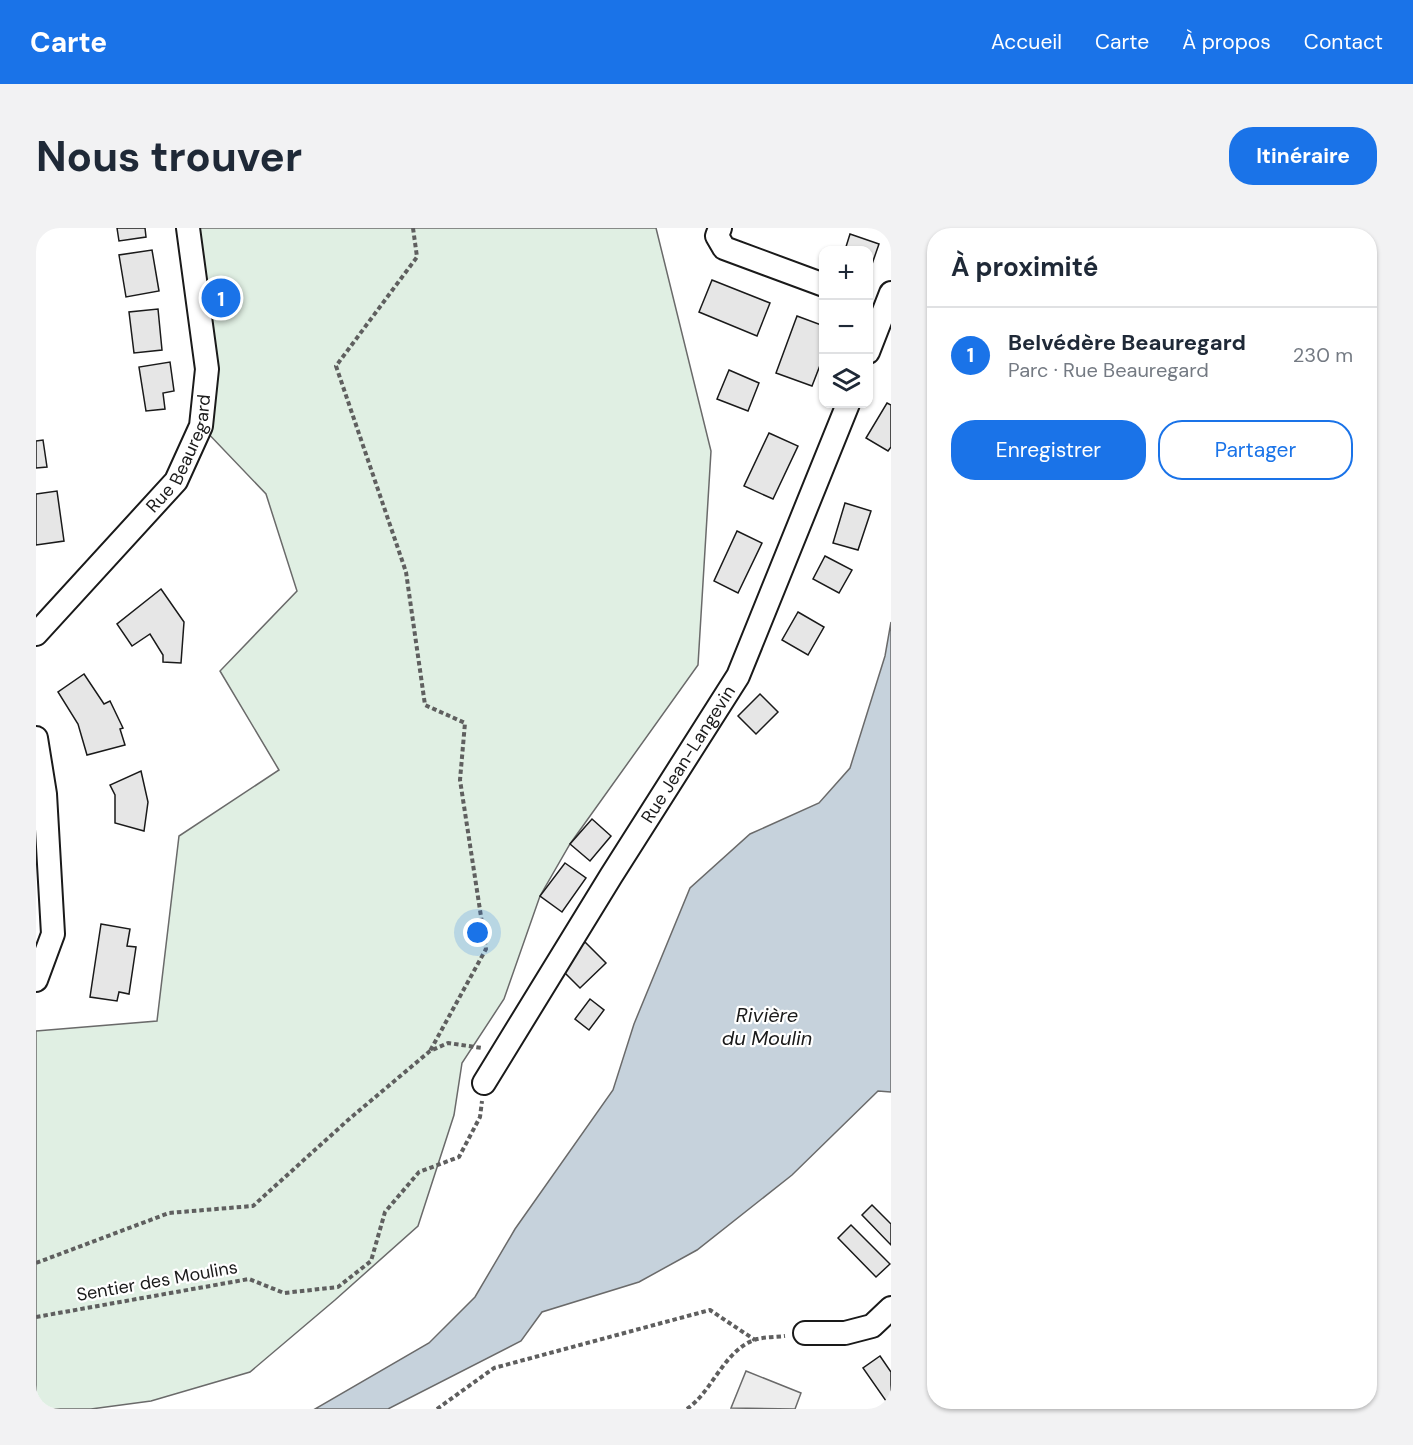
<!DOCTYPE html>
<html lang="fr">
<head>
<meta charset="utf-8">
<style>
	body { margin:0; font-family:"DM Sans",sans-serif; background:#f2f2f3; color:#1f2937 }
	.controls { position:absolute; right:18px; top:18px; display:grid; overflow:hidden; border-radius:12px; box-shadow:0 2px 4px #0004 }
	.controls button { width:54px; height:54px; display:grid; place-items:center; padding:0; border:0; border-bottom:2px solid #e0e1e3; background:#fff; color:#1f2937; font:30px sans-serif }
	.you { position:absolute; left:442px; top:705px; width:21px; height:21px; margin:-15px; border:4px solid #fff; border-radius:50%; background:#1a73e8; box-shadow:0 0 0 9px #1a73e833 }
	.badge { display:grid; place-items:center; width:39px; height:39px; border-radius:50%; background:#1a73e8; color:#fff; font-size:20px; font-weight:700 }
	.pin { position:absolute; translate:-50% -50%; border:3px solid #fff; box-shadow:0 2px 6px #0006 }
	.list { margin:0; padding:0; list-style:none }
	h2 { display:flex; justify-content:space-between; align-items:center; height:78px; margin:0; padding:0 24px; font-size:26px }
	h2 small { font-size:20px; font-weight:400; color:#747a83 }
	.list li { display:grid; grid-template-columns:39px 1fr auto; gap:18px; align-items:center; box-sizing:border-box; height:96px; padding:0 24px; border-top:2px solid #e0e1e3 }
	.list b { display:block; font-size:22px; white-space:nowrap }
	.list p { margin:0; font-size:20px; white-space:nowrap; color:#747a83 }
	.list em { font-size:20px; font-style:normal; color:#747a83 }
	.actions { display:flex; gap:12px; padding:18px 24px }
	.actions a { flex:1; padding:14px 0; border:2px solid #1a73e8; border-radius:24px; text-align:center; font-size:21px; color:#1a73e8 }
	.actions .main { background:#1a73e8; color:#fff }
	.icon { flex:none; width:33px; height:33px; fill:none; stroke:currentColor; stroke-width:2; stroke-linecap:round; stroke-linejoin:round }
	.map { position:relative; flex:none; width:855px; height:1181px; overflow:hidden; border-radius:24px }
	header { display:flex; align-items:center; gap:36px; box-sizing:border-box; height:84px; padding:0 30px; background:#1a73e8; color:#fff }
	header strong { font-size:28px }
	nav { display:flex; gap:33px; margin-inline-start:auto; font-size:21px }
	.intro { display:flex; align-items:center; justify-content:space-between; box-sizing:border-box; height:144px; padding:0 36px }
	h1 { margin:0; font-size:42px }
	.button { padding:15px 27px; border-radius:24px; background:#1a73e8; color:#fff; font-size:21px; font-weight:700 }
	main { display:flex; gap:36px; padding:0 36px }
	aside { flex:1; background:#fff; border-radius:24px; box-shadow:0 2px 4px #0004 }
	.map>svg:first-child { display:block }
	.green { fill:#e0efe3; stroke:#6a6a6a; stroke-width:1.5 }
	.parking { fill:#ededed; stroke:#6a6a6a; stroke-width:1.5 }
	.water { fill:#c6d2dc; stroke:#6a6a6a; stroke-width:1.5 }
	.building { fill:#e6e6e6; stroke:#1a1a1a; stroke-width:1.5 }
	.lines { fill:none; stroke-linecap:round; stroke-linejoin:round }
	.minor-casing { stroke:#1a1a1a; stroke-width:26 }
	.path { stroke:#5f5f5f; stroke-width:4; stroke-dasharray:4.5 3; stroke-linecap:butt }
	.minor { stroke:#fff; stroke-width:22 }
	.labels { text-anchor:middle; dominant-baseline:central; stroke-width:4.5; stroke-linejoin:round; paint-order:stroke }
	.street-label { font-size:18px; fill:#1a1a1a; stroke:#fff }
	.water-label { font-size:20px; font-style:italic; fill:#1a1a1a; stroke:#fff }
</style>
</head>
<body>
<header>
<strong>Carte</strong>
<nav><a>Accueil</a><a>Carte</a><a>À propos</a><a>Contact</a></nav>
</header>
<div class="intro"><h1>Nous trouver</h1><a class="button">Itinéraire</a></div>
<main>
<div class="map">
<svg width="855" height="1181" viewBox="0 0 855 1181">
	<rect width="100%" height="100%" fill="#fff"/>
	<path class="green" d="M 152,0 L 620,0 L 675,223 L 662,437 L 534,616 L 504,668 L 468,771 L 426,835 L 418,887 L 382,998 L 299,1072 L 214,1144 L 115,1173 L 55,1181 L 0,1181 L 0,803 L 121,793 L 143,608 L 243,542 L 184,443 L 261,363 L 230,266 L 165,198 Z"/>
	<path class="parking" d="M 710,1143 L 765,1165 L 759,1181 L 695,1180 Z"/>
	<path class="water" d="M 855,394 L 855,864 L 842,863 L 756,947 L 661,1022 L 603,1054 L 506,1084 L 485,1113 L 352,1181 L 279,1181 L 393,1115 L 439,1069 L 479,1001 L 577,862 L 598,796 L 654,660 L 714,606 L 783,575 L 814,540 L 849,428 Z"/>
	<g class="building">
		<path d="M 81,0 L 109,0 L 110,9 L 83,13 Z"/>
		<path d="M 814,6 L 843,16 L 836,36 L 832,35 L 832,22 L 809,22 Z"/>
		<path d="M 116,22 L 123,63 L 90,69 L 83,27 Z"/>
		<path d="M 676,52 L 734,75 L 721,108 L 663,84 Z"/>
		<path d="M 122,81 L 126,122 L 98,125 L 93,84 Z"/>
		<path d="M 761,88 L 788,98 L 788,127 L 776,158 L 740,145 Z"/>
		<path d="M 134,134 L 138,163 L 127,165 L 129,181 L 110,183 L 103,139 Z"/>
		<path d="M 693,142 L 723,155 L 712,183 L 681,171 Z"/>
		<path d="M 851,175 L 855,177 L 855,219 L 852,223 L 830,210 Z"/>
		<path d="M 733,205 L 762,218 L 737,271 L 708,258 Z"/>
		<path d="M 7,212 L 11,239 L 0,240 L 0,213 Z"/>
		<path d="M 21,263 L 28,313 L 0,317 L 0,266 Z"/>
		<path d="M 809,275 L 835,283 L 822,322 L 797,315 Z"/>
		<path d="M 701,303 L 726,315 L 702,365 L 678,353 Z"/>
		<path d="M 789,328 L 816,342 L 803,365 L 777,351 Z"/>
		<path d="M 125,361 L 148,394 L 145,435 L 127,434 L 127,427 L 114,406 L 96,418 L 81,396 Z"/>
		<path d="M 762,384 L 788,399 L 772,427 L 746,412 Z"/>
		<path d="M 48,446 L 68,476 L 74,473 L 87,500 L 84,501 L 89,517 L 51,527 L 42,496 L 22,464 Z"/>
		<path d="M 724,466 L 742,484 L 720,506 L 702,488 Z"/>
		<path d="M 105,543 L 112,574 L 108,603 L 79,595 L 79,567 L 74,557 Z"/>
		<path d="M 556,591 L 575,608 L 554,633 L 534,616 Z"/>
		<path d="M 529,635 L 550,650 L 526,684 L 504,668 Z"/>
		<path d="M 65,696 L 94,701 L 91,718 L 100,719 L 93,766 L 83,764 L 81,773 L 54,769 Z"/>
		<path d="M 549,714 L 570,735 L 544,760 L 523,739 Z"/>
		<path d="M 554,771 L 568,782 L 553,802 L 539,791 Z"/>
		<path d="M 836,977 L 855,996 L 855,1017 L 826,987 Z"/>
		<path d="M 815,997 L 854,1036 L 840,1049 L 802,1010 Z"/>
		<path d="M 844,1128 L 855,1144 L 855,1180 L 827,1140 Z"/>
	</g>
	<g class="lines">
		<defs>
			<g id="minor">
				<path d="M 684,0 L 681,8 L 688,20 L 788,57"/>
				<path d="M 832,124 L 855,65"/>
				<path id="s1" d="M 0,406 L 140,253 L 165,198 L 171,141 L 152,0"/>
				<path d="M 0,510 L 9,566 L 17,706 L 0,752"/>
				<path id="s2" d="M 448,855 L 575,648 L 702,448 L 812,176"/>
				<path d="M 769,1105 L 809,1105 L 836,1098 L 855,1080"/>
			</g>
		</defs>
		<use href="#minor" class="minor-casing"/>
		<g class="path">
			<path d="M 377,0 L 381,29 L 300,138 L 370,344 L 389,477 L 429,495 L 424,552 L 450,721 L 394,823"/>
			<path d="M 0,1035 L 133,985 L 217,978 L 312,892 L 394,823 L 412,815 L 446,820"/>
			<path d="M 0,1089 L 213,1051 L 248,1065 L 302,1059 L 335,1033 L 349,984 L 383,944 L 423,929 L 444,889 L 446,873"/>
			<path d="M 0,1169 L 9,1181"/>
			<path d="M 401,1181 L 458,1140 L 674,1082 L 719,1112"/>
			<path d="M 651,1181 C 677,1163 688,1121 721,1111 C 730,1109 740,1109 749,1108"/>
		</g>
		<use href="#minor" class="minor"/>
	</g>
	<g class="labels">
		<g class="street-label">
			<text stroke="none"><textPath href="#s1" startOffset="234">Rue Beauregard</textPath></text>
			<text stroke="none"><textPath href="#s2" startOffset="387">Rue Jean-Langevin</textPath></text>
			<text transform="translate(121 1053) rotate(-10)">Sentier des Moulins</text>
		</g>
		<g class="water-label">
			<text x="731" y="787">Rivière<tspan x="731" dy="23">du Moulin</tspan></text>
		</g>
	</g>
</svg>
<div class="controls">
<button>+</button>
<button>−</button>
<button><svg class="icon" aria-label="layers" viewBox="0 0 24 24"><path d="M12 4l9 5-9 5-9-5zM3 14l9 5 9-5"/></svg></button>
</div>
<div class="you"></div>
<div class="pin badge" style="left:185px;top:70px">1</div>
</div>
<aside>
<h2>À proximité<small></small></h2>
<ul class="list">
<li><span class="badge">1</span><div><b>Belvédère Beauregard</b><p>Parc · Rue Beauregard</p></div><em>230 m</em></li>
</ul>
<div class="actions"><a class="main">Enregistrer</a><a>Partager</a></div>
</aside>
</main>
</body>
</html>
